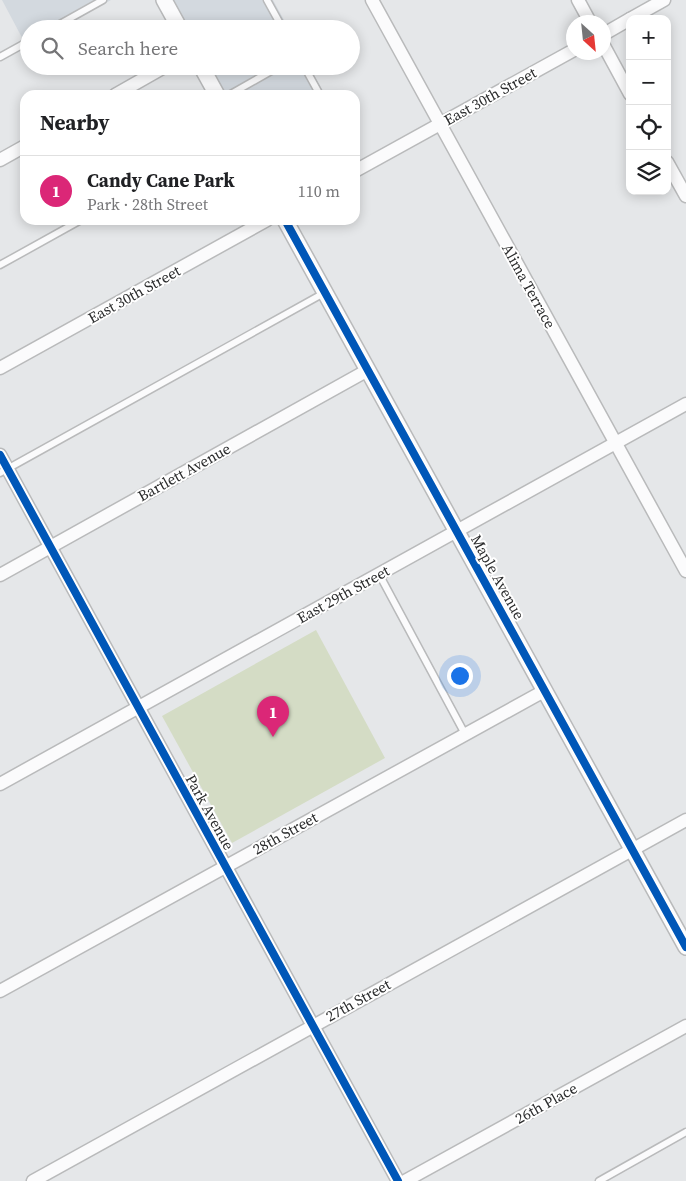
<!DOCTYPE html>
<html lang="en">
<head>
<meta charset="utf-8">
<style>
	body { margin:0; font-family:"Source Serif 4",serif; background:#f2f2f2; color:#202124 }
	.controls { position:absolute; right:15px; top:15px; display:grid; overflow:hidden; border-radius:10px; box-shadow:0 2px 12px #0003 }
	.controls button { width:45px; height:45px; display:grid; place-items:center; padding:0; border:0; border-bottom:1px solid #e0e0e0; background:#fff; color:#202124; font:25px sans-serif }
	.compass { position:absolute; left:566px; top:15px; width:45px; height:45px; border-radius:50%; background:#fff; box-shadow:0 2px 12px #0003; rotate:153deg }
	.you { position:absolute; left:459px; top:675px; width:18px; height:18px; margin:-12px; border:4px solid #fff; border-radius:50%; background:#1a73e8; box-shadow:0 0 0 8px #1a73e833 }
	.badge { display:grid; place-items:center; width:32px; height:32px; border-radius:50%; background:#db2777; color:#fff; font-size:16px; font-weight:700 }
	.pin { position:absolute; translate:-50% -41px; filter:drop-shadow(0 1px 2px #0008) }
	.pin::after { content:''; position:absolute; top:26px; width:18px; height:15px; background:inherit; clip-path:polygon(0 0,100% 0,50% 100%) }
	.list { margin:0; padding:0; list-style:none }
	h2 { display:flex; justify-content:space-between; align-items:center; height:65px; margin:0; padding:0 20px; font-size:21px }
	h2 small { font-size:16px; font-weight:400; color:#757577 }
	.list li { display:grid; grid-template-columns:32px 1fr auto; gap:15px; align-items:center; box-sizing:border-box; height:70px; padding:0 20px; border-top:1px solid #e0e0e0 }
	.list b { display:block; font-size:19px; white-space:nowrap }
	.list p { margin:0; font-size:16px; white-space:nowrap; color:#757577 }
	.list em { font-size:16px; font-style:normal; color:#757577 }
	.icon { flex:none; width:28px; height:28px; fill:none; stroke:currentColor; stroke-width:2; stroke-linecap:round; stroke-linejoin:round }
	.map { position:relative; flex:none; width:686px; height:1181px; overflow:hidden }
	.search { position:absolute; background:#fff; box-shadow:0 2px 12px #0003; left:20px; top:20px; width:340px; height:55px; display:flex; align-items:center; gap:12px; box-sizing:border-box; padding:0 18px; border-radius:28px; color:#757577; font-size:19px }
	.panel { position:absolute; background:#fff; box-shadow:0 2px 12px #0003; left:20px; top:90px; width:340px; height:135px; border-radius:15px }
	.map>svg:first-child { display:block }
	.built { fill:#d3d9df }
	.green { fill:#d4dcc5 }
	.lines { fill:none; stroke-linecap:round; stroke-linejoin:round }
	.service-casing { stroke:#b9babb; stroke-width:9 }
	.minor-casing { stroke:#b9babb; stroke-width:15 }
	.tertiary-casing { stroke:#b9babb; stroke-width:18 }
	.service { stroke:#fbfbfc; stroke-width:6 }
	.minor { stroke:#fbfbfc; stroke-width:12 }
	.tertiary { stroke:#fbfbfc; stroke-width:15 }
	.cycleway-casing { stroke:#fff; stroke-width:11 }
	.cycleway { stroke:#0057b8; stroke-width:8 }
	.labels { text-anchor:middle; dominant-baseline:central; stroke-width:4; stroke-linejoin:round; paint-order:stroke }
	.street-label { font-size:15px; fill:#2b2c2d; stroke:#fff }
</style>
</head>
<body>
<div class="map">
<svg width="686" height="1181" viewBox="0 0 686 1181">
	<rect width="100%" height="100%" fill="#e5e7e9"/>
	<g class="built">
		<path d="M 2,0 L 111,0 L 59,29 L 29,29 L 29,46 L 27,47 Z"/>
		<path d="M 169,0 L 273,0 L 289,29 L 185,29 Z"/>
		<path d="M 206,66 L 309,66 L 325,95 L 222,95 Z"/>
	</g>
	<path class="green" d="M 316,630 L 385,758 L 232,843 L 162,716 Z"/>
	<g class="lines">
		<defs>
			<g id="service">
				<path d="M 267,0 L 283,29"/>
				<path d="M 51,29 L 103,0"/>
				<path d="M 0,57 L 29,41"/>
				<path d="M 304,66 L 320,95"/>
				<path d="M 229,95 L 280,66"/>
				<path d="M 0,265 L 81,220"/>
				<path d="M 0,473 L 324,293"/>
				<path d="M 379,574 L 465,734"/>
				<path d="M 599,1181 L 686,1132"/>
			</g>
			<g id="minor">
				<path d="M 372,0 L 686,571"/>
				<path d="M 578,0 L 590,22"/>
				<path d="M 630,19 L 664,0"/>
				<path d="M 604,34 L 630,19"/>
				<path d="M 604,46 L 630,94"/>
				<path d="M 115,95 L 166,66"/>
				<path d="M 0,160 L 25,146"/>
				<path d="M 667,162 L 686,196"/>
				<path d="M 355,171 L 574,50"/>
				<path d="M 0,368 L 267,220"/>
				<path d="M 0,455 L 398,1181"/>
				<path d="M 0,575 L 368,370"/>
				<path d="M 0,784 L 686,404"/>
				<path d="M 0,991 L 544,691"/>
				<path d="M 33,1181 L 686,820"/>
				<path d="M 405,1181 L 686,1026"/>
			</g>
			<g id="tertiary">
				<path d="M 164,0 L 180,29"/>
				<path d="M 201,66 L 217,95"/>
				<path d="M 285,220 L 686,947"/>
			</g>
		</defs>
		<use href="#service" class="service-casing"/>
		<use href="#minor" class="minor-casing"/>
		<use href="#tertiary" class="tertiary-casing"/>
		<use href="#service" class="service"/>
		<use href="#minor" class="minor"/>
		<use href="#tertiary" class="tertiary"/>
		<defs>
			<g id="cycleway">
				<path d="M 285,220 L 686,947"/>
				<path d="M 0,455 L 398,1181"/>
			</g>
		</defs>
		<use href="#cycleway" class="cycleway-casing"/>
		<use href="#cycleway" class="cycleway"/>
	</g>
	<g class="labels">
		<g class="street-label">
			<text transform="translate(490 96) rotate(-29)">East 30th Street</text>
			<text transform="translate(529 286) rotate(61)">Alima Terrace</text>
			<text transform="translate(134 294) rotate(-29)">East 30th Street</text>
			<text transform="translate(184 472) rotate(-29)">Bartlett Avenue</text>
			<text transform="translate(498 577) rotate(61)">Maple Avenue</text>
			<text transform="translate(343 594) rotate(-29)">East 29th Street</text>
			<text transform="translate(210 812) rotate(61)">Park Avenue</text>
			<text transform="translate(285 833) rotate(-29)">28th Street</text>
			<text transform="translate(358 1000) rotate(-29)">27th Street</text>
			<text transform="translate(546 1103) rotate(-29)">26th Place</text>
		</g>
	</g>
</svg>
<div class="controls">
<button>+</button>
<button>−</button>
<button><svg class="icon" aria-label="locate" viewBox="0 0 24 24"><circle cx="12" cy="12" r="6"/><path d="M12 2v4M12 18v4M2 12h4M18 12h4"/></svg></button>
<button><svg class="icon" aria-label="layers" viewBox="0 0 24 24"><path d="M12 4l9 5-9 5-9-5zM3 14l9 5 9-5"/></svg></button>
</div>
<svg class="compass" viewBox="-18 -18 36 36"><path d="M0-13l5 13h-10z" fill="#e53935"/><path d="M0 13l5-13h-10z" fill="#757577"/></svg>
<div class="you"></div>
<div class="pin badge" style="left:273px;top:737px">1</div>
<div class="search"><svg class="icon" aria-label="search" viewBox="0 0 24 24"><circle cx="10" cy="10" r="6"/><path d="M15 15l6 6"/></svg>Search here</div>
<section class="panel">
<h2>Nearby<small></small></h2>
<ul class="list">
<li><span class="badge">1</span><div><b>Candy Cane Park</b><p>Park · 28th Street</p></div><em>110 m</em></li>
</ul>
</section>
</div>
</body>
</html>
